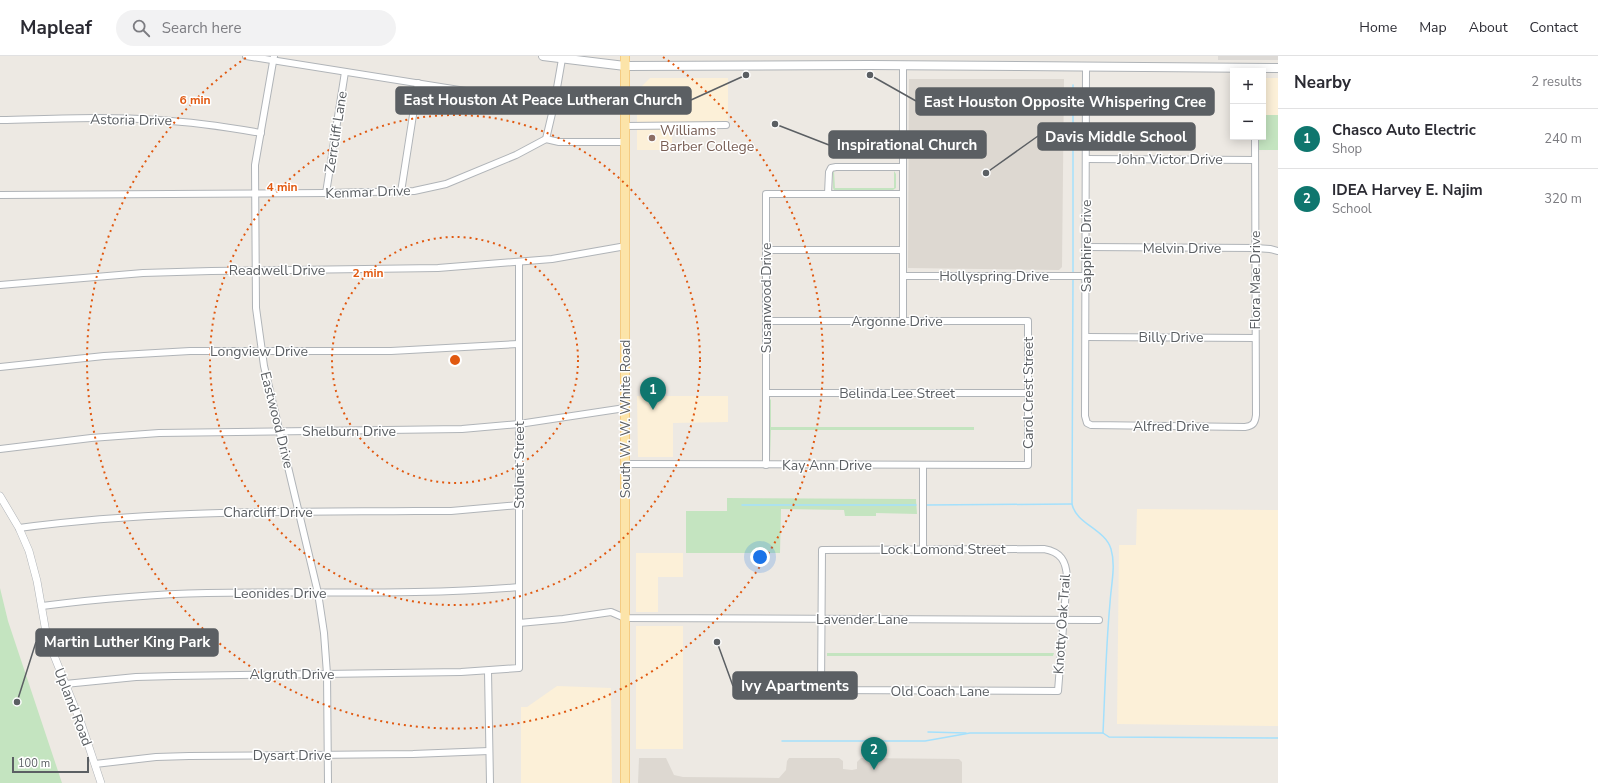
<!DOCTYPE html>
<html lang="en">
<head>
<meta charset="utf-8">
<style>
	body { margin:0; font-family:"Nunito Sans",sans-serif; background:#f2f2f3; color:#2b2b33 }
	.controls { position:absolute; right:12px; top:12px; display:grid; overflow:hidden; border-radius:0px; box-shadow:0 2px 10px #0003 }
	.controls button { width:36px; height:36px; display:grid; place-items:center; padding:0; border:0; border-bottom:1px solid #e1e1e2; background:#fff; color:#2b2b33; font:20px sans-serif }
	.scale { position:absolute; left:12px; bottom:10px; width:77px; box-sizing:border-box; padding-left:4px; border:2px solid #5b5f63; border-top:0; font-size:11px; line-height:14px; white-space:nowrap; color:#5b5f63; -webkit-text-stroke:3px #fff; paint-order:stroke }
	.you { position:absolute; left:760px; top:501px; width:14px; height:14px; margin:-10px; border:3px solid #fff; border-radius:50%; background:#1a73e8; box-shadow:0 0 0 6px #1a73e833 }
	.badge { display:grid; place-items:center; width:26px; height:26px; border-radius:50%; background:#0f766e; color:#fff; font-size:13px; font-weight:700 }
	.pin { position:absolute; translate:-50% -33px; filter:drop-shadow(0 1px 2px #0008) }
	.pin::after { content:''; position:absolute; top:21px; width:14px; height:12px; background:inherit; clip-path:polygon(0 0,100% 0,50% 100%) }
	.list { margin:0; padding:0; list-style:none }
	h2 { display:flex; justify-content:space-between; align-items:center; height:52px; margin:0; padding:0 16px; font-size:17px }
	h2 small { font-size:13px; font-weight:400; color:#7c7c81 }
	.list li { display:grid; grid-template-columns:26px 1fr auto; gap:12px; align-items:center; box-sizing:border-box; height:60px; padding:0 16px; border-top:1px solid #e1e1e2 }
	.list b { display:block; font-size:15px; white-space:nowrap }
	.list p { margin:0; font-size:13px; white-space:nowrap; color:#7c7c81 }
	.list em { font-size:13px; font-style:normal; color:#7c7c81 }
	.icon { flex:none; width:22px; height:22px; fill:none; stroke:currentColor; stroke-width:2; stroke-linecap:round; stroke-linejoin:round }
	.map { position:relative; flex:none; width:1278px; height:727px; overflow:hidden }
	header { display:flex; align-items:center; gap:24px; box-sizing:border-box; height:56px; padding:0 20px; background:#fff; border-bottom:1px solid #e1e1e2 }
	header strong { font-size:19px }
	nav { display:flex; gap:22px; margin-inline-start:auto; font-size:14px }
	.search { width:280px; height:36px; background:#f2f2f3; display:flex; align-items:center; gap:10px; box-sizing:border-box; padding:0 14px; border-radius:22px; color:#7c7c81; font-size:15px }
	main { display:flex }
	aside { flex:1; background:#fff }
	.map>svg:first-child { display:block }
	.commercial { fill:#fcf0d8 }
	.industrial { fill:#dcd9d5 }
	.education { fill:#ddd8d1 }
	.green { fill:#c4e4c0 }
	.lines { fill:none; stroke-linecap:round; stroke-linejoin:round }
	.stream { stroke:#a4e0fc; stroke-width:1.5 }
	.minor-casing { stroke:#b0b4b8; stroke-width:8 }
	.tertiary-casing { stroke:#b0b4b8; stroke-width:8 }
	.secondary-casing { stroke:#afb3b7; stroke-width:10 }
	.primary-casing { stroke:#ecb25d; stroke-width:10 }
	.minor { stroke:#fff; stroke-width:6 }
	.tertiary { stroke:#fff; stroke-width:7 }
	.secondary { stroke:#fff; stroke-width:8 }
	.primary { stroke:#fce4a9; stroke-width:9 }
	.ring { fill:none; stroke:#e15910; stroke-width:2; stroke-dasharray:2 4 }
	.education-dot { fill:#8d6e63; stroke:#fff; stroke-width:1.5 }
	.labels { text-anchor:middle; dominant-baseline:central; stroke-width:3; stroke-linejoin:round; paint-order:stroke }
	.street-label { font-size:14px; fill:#5b5f63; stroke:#fff }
	.education-label { font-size:14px; fill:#785e54; stroke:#fff; text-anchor:start }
	.centre { fill:#e15910; stroke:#fff; stroke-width:2 }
	.ring-label { font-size:12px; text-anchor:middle; font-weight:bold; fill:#e15910; stroke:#fff; stroke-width:3; stroke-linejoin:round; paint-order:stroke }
	.leader { fill:none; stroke:#5b5f63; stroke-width:1.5 }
	.callout-dot { fill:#5b5f63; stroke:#fff; stroke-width:1.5 }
	.callout { fill:#5b5f63; stroke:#5b5f63; stroke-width:1.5 }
	.callout-label { font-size:15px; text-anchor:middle; font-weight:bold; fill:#fff }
</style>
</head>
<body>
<header>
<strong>Mapleaf</strong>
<div class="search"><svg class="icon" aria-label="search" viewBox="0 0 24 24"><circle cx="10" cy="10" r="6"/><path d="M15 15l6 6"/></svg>Search here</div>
<nav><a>Home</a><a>Map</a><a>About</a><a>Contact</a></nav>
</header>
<main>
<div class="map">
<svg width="1278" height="727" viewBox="0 0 1278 727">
	<rect width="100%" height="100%" fill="#ede9e3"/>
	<g class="commercial">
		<path d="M 650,22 L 728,22 L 728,67 L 637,67 L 637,35 Z"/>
		<rect x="1263" y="22" width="15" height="37"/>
		<rect x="637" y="73" width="35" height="21"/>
		<path d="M 637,340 L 728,340 L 728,366 L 673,367 L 673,401 L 638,401 Z"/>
		<path d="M 1137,453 L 1278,454 L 1278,670 L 1117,668 L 1119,489 L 1136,489 Z"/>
		<path d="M 636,497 L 683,497 L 683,521 L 658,521 L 658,556 L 636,556 Z"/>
		<rect x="636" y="570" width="47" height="123"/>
		<path d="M 557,630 L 611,632 L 612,727 L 521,727 L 521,651 L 527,651 Z"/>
	</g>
	<rect class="industrial" x="1218" y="0" width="60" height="4"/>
	<g class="education">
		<path d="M 909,23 L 1064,23 L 1062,211 L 1059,214 L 908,212 Z"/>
		<path d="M 639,702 L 666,702 L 674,719 L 683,721 L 779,722 L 786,714 L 787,705 L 789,702 L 839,702 L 843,705 L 843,713 L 852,714 L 857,713 L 857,706 L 861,702 L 959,703 L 962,706 L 962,727 L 638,727 Z"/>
	</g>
	<g class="green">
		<path d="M 1263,59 L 1278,59 L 1278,94 L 1259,94 L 1259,81 L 1263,81 Z"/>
		<path d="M 834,115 L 835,132 L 894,132 L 894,115 L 896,118 L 896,132 L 893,134 L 834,134 L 833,132 L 833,117 Z"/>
		<path d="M 771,343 L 771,371 L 974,371 L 974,374 L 771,374 L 771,403 L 769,345 Z"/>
		<path d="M 727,442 L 916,443 L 917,458 L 876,457 L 876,460 L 845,460 L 844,454 L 781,453 L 780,497 L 686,497 L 686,455 L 727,455 Z"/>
		<path d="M 0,532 L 8,565 L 62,727 L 0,727 Z"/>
		<path d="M 827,597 L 1054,597 L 1053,600 L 827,600 Z"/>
	</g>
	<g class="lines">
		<g class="stream">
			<path d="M 1073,217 L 1073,29"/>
			<path d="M 1073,221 L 1072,448 C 1076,468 1105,473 1111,493 C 1116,510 1111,529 1110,547 C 1106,590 1105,634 1103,677 L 1109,681 L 1278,682"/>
			<path d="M 742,449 L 916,449"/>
			<path d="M 927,449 L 1072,448"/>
			<path d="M 928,676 L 966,677"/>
			<path d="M 782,685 L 925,685 L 970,677 L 1103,677"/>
		</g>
		<defs>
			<g id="minor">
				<path d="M 246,0 L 554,49"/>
				<path d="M 274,0 L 255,109 L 256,252 L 264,310 L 318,537 L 324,577 L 327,618 L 328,727"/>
				<path d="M 903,10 L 903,265"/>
				<path d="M 1086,12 L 1085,360 L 1087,367 L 1091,369 L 1245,371 C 1253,370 1255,367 1256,359 L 1255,81"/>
				<path d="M 0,64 C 52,63 106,60 158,64 C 193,66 227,71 261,77"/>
				<path d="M 625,70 L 726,69"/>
				<path d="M 546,83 L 559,86 L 625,86"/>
				<path d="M 1086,103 L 1255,104"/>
				<path d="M 401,136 L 418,27"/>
				<path d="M 326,137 L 345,16"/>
				<path d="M 828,138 L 829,116 L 831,112 L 836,111 L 903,111"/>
				<path d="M 0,139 L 326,137 L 414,135 L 446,128 L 516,99 L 546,83 L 554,49 L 562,3"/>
				<path d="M 1086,191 L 1255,192 L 1270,193 L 1278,195"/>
				<path d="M 766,194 L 903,194"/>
				<path d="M 903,220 L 1086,220"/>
				<path d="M 0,229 L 143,217 L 211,215 L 438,212 L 552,203 L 626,190"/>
				<path d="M 1086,281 L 1255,282"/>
				<path d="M 0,311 L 104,300 L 190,295 L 391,295 L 518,288"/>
				<path d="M 766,337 L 1028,337"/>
				<path d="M 0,393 L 91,382 L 159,377 L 462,373 L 519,368 L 625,352"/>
				<path d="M 626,408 L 1028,409 L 1028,265 L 766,265"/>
				<path d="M 766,409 L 766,138 L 903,138"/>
				<path d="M 19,472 C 150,454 283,456 415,455 L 451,455 L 519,449"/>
				<path d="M 1044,493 C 1061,496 1066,505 1067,521 L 1058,635 L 821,634 L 822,494 Z"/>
				<path d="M 923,494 L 923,409"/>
				<path d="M 42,550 C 97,543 152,538 207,537 C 311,535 415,540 519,531"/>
				<path d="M 519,567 L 563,563 L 611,556 L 625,562 L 1099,564"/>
				<path d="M 488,615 L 490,727"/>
				<path d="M 65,628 L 136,621 L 174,620 L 461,616 L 519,612 L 519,206"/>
				<path d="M 95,708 L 156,701 L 189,700 L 413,698 L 489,695"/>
			</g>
			<path id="tertiary" d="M 0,440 L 19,472 L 29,495 L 37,525 L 47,582 L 81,667 L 101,727"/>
			<path id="secondary" d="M 543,0 L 625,10 L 870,9 L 1278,12"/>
			<path id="primary" d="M 625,727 L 625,0"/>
		</defs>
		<use href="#minor" class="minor-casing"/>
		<use href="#tertiary" class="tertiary-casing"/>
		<use href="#secondary" class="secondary-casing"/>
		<use href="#primary" class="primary-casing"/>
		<use href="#minor" class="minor"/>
		<use href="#tertiary" class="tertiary"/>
		<use href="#secondary" class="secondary"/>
		<use href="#primary" class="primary"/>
	</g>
	<g class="ring">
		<circle cx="455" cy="304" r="123"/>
		<circle cx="455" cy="304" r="245"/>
		<path d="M663 1A368 368 0 1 1 247 1"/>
	</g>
	<circle class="education-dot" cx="652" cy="82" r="4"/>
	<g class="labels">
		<g class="street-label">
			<text transform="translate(131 64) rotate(1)">Astoria Drive</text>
			<text transform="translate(336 76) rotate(-81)">Zerrcliff Lane</text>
			<text x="1170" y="103">John Victor Drive</text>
			<text transform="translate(368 136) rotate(-2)">Kenmar Drive</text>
			<text transform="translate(1086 190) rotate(-90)">Sapphire Drive</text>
			<text x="1182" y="192">Melvin Drive</text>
			<text x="277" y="214">Readwell Drive</text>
			<text x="994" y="220">Hollyspring Drive</text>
			<text transform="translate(1255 224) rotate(-90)">Flora Mae Drive</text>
			<text transform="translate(766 242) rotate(-90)">Susanwood Drive</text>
			<text x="897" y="265">Argonne Drive</text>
			<text x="1171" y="281">Billy Drive</text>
			<text x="259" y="295">Longview Drive</text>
			<text x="897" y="337">Belinda Lee Street</text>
			<text transform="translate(1028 337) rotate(-90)">Carol Crest Street</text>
			<text transform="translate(625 363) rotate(-90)">South W. W. White Road</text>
			<text transform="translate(277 364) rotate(76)">Eastwood Drive</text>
			<text x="1171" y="370">Alfred Drive</text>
			<text x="349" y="375">Shelburn Drive</text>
			<text transform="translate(519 409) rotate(-90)">Stolnet Street</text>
			<text x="827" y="409">Kay Ann Drive</text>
			<text x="268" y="456">Charcliff Drive</text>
			<text x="943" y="493">Lock Lomond Street</text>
			<text x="280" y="537">Leonides Drive</text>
			<text x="862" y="563">Lavender Lane</text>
			<text transform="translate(1062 568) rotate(-86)">Knotty Oak Trail</text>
			<text x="292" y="618">Algruth Drive</text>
			<text x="940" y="635">Old Coach Lane</text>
			<text transform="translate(73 651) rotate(69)">Upland Road</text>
			<text x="292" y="699">Dysart Drive</text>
		</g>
		<g class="education-label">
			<text x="660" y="74">Williams<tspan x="660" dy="16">Barber College</tspan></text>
		</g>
	</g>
	<circle cx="455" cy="304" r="6" class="centre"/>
	<g class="ring-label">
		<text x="195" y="48">6 min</text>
		<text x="282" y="135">4 min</text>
		<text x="368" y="221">2 min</text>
	</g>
	<path class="leader" d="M746 19L691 44M870 19L916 45M986 117L1038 80M775 68L829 89M17 646L36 586M717 586L733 630"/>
	<g class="callout-dot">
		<circle cx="746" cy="19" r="4"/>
		<circle cx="870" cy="19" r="4"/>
		<circle cx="986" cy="117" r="4"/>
		<circle cx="775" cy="68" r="4"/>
		<circle cx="17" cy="646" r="4"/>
		<circle cx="717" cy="586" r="4"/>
	</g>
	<g class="callout">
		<rect x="396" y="31" width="295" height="27" rx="4"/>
		<rect x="916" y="32" width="298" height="27" rx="4"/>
		<rect x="1038" y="67" width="157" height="27" rx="4"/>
		<rect x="829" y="75" width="157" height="27" rx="4"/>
		<rect x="36" y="573" width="182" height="27" rx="4"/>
		<rect x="733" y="616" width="124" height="27" rx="4"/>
	</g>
	<g class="callout-label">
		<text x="543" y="49">East Houston At Peace Lutheran Church</text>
		<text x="1065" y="51">East Houston Opposite Whispering Cree</text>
		<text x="1116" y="86">Davis Middle School</text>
		<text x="907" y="94">Inspirational Church</text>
		<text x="127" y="591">Martin Luther King Park</text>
		<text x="795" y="635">Ivy Apartments</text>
	</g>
</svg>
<div class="controls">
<button>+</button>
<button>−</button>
</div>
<div class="scale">100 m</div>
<div class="you"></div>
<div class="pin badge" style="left:653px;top:354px">1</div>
<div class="pin badge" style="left:874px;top:714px">2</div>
</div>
<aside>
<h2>Nearby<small>2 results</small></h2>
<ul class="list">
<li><span class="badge">1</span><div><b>Chasco Auto Electric</b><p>Shop</p></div><em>240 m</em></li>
<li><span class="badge">2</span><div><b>IDEA Harvey E. Najim</b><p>School</p></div><em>320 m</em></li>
</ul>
</aside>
</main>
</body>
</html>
